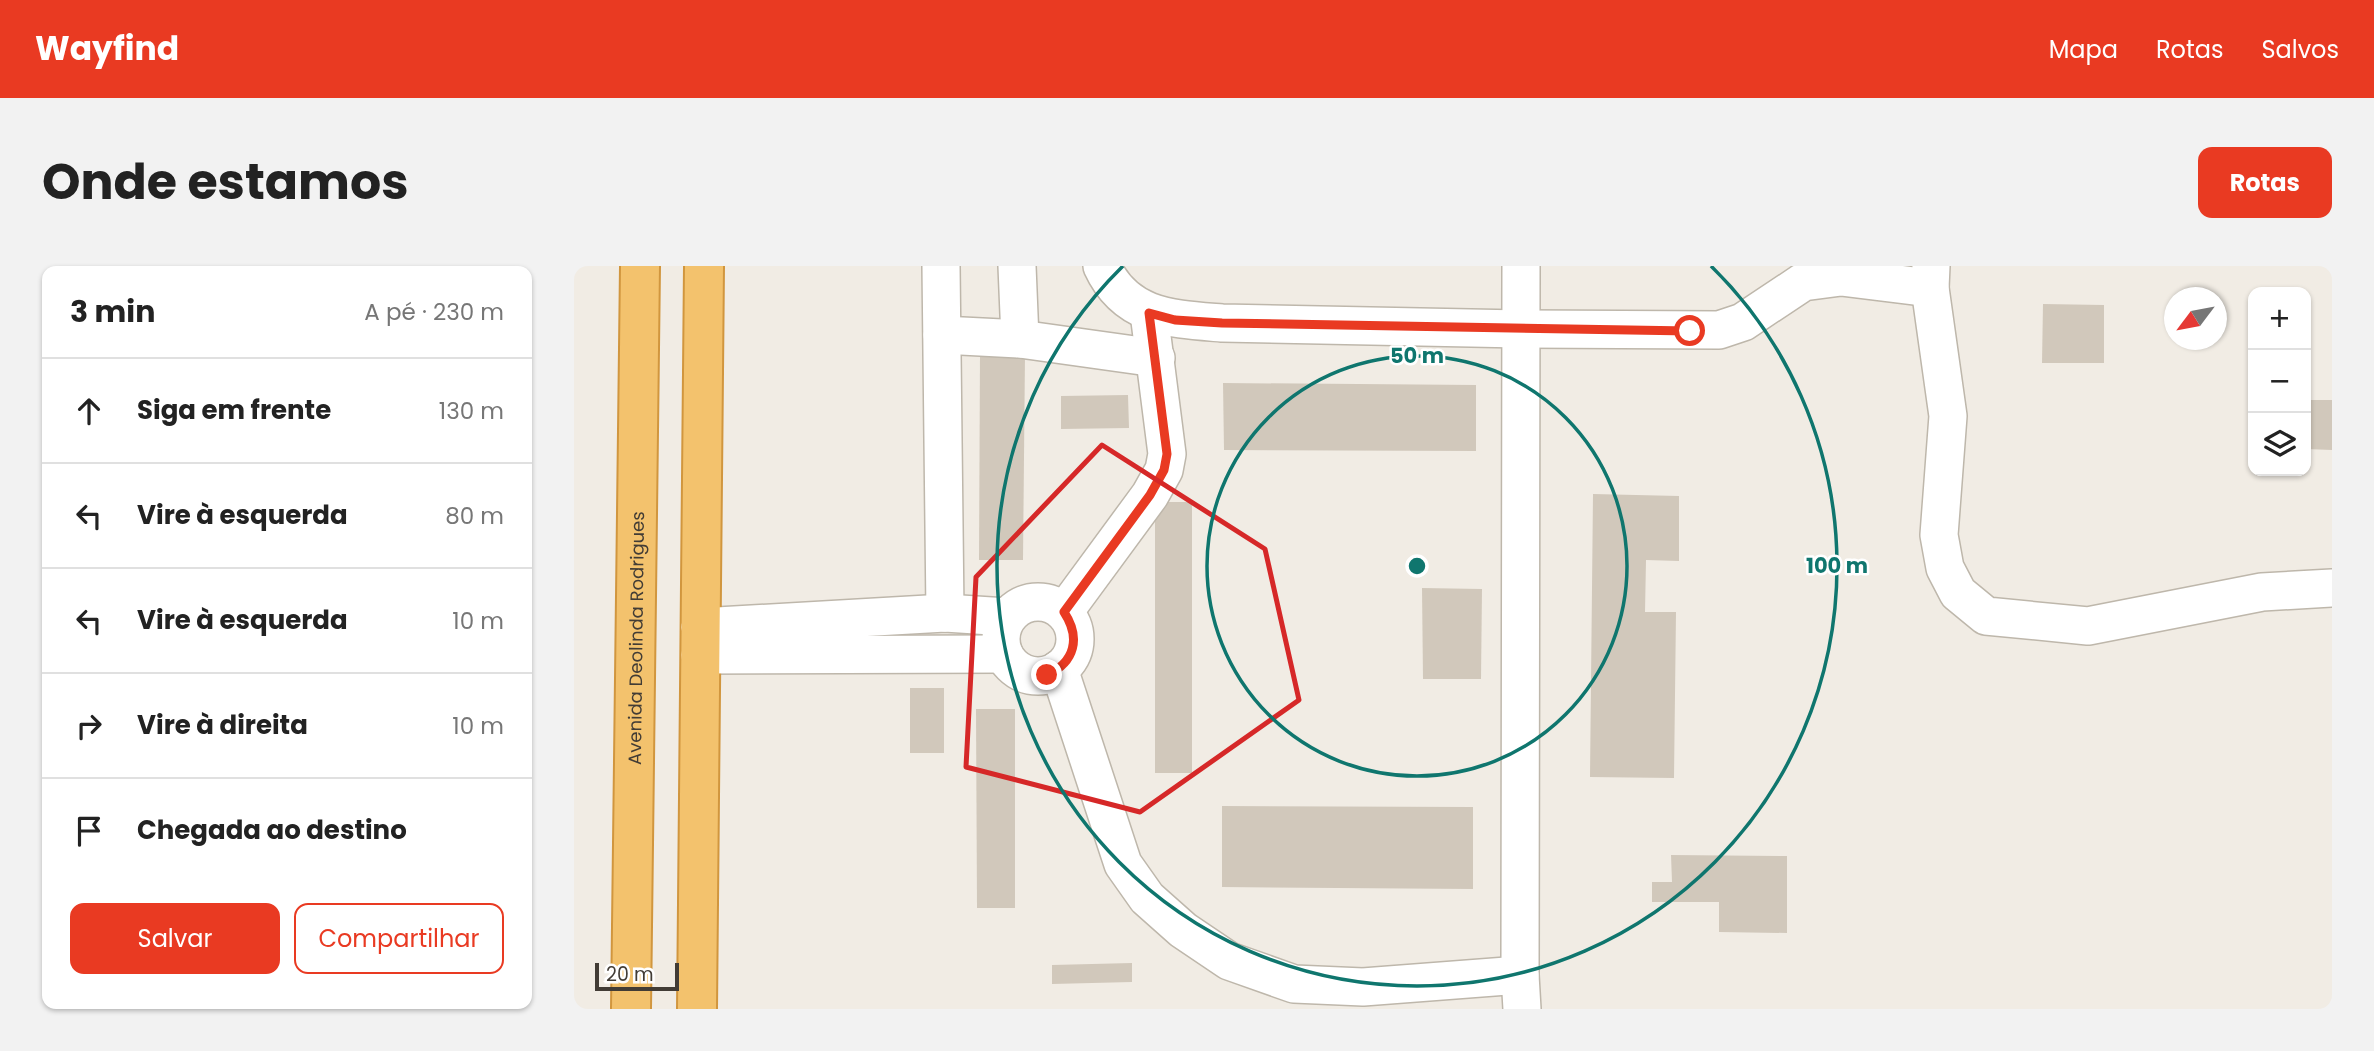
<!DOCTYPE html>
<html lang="pt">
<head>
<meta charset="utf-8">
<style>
	body { margin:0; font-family:Poppins,sans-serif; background:#f2f2f2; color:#222 }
	.controls { position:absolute; right:21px; top:21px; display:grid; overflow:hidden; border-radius:14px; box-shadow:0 2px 5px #0004 }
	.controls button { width:63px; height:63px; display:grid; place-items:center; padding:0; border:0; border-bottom:2px solid #e0e0e0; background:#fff; color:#222; font:35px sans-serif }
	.compass { position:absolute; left:1590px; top:21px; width:63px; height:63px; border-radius:50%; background:#fff; box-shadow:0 2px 5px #0004; rotate:238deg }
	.scale { position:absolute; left:21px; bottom:18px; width:84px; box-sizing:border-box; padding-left:7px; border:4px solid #423c35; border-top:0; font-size:19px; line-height:24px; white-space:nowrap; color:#423c35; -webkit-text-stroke:5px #fff; paint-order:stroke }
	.stop { position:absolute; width:21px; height:21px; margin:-16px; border:5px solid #e93a22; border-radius:50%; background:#fff }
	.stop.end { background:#e93a22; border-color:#fff; box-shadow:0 2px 7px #0008 }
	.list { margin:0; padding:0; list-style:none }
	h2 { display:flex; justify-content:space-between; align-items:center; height:91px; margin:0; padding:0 28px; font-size:30px }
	h2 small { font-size:23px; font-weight:400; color:#767676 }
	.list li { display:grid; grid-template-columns:46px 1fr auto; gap:21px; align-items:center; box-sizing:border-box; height:105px; padding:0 28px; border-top:2px solid #e0e0e0 }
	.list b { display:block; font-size:26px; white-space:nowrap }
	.list em { font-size:23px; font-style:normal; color:#767676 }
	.actions { display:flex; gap:14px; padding:21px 28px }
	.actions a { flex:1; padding:16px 0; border:2px solid #e93a22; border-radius:14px; text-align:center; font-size:24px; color:#e93a22 }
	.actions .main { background:#e93a22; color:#fff }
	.icon { flex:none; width:38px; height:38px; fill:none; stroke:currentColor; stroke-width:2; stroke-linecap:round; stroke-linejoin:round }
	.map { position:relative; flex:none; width:1758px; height:743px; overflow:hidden; border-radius:14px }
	header { display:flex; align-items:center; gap:42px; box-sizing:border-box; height:98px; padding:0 35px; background:#e93a22; color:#fff }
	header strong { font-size:33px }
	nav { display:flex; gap:38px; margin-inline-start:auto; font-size:24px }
	.intro { display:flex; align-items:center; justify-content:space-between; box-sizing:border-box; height:168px; padding:0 42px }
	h1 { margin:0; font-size:49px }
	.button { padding:18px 32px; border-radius:14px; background:#e93a22; color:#fff; font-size:24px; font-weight:700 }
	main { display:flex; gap:42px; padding:0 42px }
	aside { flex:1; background:#fff; border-radius:14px; box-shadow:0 2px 5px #0004 }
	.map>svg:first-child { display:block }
	.building { fill:#d1c8bb }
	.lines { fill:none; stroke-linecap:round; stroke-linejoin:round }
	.minor-casing { stroke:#beb7ab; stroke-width:40 }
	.highway-casing { stroke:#d1963e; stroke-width:42 }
	.minor { stroke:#fff; stroke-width:37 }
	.highway { stroke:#f3c26d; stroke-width:38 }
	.route { stroke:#e93a22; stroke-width:9 }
	.marked { fill:none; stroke:#d62828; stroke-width:5; stroke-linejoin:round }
	.ring { fill:none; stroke:#0f766e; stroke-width:3.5 }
	.labels { text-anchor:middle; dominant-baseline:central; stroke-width:5; stroke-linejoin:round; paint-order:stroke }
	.street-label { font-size:18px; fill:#423c35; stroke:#fff }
	.centre { fill:#0f766e; stroke:#fff; stroke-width:3.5 }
	.ring-label { font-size:21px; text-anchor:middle; font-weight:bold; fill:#0f766e; stroke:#fff; stroke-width:5; stroke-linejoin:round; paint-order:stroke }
</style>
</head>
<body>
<header>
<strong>Wayfind</strong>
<nav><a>Mapa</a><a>Rotas</a><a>Salvos</a></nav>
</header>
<div class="intro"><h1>Onde estamos</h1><a class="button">Rotas</a></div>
<main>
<aside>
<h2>3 min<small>A pé · 230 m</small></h2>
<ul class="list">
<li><svg class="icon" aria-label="ahead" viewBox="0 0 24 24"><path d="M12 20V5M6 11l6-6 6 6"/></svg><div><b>Siga em frente</b></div><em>130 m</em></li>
<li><svg class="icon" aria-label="left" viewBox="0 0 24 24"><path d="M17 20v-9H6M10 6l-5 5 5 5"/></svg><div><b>Vire à esquerda</b></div><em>80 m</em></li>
<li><svg class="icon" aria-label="left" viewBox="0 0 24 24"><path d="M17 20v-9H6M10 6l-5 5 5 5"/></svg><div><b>Vire à esquerda</b></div><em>10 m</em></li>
<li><svg class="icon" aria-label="right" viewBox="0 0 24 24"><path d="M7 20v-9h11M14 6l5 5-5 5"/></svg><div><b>Vire à direita</b></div><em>10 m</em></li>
<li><svg class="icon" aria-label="arrive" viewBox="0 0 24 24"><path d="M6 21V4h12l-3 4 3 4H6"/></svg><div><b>Chegada ao destino</b></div></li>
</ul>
<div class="actions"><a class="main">Salvar</a><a>Compartilhar</a></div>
</aside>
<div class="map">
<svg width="1758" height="743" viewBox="0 0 1758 743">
	<rect width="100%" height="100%" fill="#f1ece4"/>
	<g class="building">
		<path d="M 1469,38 L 1530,39 L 1530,97 L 1468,97 Z"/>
		<path d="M 406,88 L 451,88 L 449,294 L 405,294 Z"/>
		<path d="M 649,117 L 902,119 L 902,185 L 650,184 Z"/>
		<path d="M 554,129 L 555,162 L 487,163 L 487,130 Z"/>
		<path d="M 1732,134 L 1758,134 L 1758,184 L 1732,183 Z"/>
		<path d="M 1019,228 L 1105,230 L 1105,295 L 1072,294 L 1071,346 L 1102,346 L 1100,512 L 1016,511 Z"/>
		<rect x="581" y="236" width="37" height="271"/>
		<path d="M 848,322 L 908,323 L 907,413 L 849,413 Z"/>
		<rect x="336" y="422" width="34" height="65"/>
		<path d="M 402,443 L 441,443 L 441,642 L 403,642 Z"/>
		<path d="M 648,540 L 899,541 L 899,623 L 648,621 Z"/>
		<path d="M 1097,589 L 1213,590 L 1213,667 L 1145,666 L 1145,636 L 1078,636 L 1078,616 L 1098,616 Z"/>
		<path d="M 558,697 L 558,716 L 478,718 L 478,699 Z"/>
	</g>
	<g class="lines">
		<defs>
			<g id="minor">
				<path d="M 367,0 L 371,347"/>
				<path d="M 443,0 L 446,73"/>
				<path d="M 528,0 C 552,52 598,53 648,57 L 947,63 L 1145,64 L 1169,56 L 1229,16 L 1267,11 L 1356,22"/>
				<path d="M 947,0 L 946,709 L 948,743"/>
				<path d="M 1357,0 L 1356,22 L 1374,150 L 1365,269 L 1371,302 L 1384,327 L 1412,350 L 1514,360 L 1688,326 L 1758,322"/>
				<path d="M 368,69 L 446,73 L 582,92"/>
				<circle cx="464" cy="373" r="37"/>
				<path d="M 490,346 L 576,229 L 590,204 L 593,188 L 575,47"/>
				<path d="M 126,361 L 371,347 L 433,351"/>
				<path d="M 126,389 L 430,388"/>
				<path d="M 485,403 L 549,598 L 573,632 L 609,664 L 655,695 L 720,718 L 789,721 L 946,709"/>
			</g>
			<g id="highway">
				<path id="s1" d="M 57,743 L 66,0"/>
				<path d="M 123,743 L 130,0"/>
			</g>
		</defs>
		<use href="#minor" class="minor-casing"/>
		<use href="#highway" class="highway-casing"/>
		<use href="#minor" class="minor"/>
		<use href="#highway" class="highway"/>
	</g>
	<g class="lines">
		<path class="route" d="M 473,409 C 501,396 507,372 490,346 L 576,229 L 590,204 L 593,188 L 575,47 L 601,54 L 648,57 L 1116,65"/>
	</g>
	<path class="marked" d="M 528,179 L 691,283 L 725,434 L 566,546 L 392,501 L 402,311 Z"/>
	<g class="ring">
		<circle cx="843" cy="300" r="210"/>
		<path d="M1137 0A420 420 0 1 1 549 0"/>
	</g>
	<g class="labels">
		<g class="street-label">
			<text stroke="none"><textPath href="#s1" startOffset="371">Avenida Deolinda Rodrigues</textPath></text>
		</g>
	</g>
	<circle cx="843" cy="300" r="10" class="centre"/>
	<g class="ring-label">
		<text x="843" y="97">50 m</text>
		<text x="1263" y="307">100 m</text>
	</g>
</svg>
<div class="controls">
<button>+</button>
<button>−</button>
<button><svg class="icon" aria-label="layers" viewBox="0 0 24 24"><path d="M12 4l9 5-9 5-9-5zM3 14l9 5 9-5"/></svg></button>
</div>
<svg class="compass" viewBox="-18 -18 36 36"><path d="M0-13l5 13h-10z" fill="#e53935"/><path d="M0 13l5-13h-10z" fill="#767676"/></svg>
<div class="scale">20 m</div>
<div class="stop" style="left:1116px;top:65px"></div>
<div class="stop end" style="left:473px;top:409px"></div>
</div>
</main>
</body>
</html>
